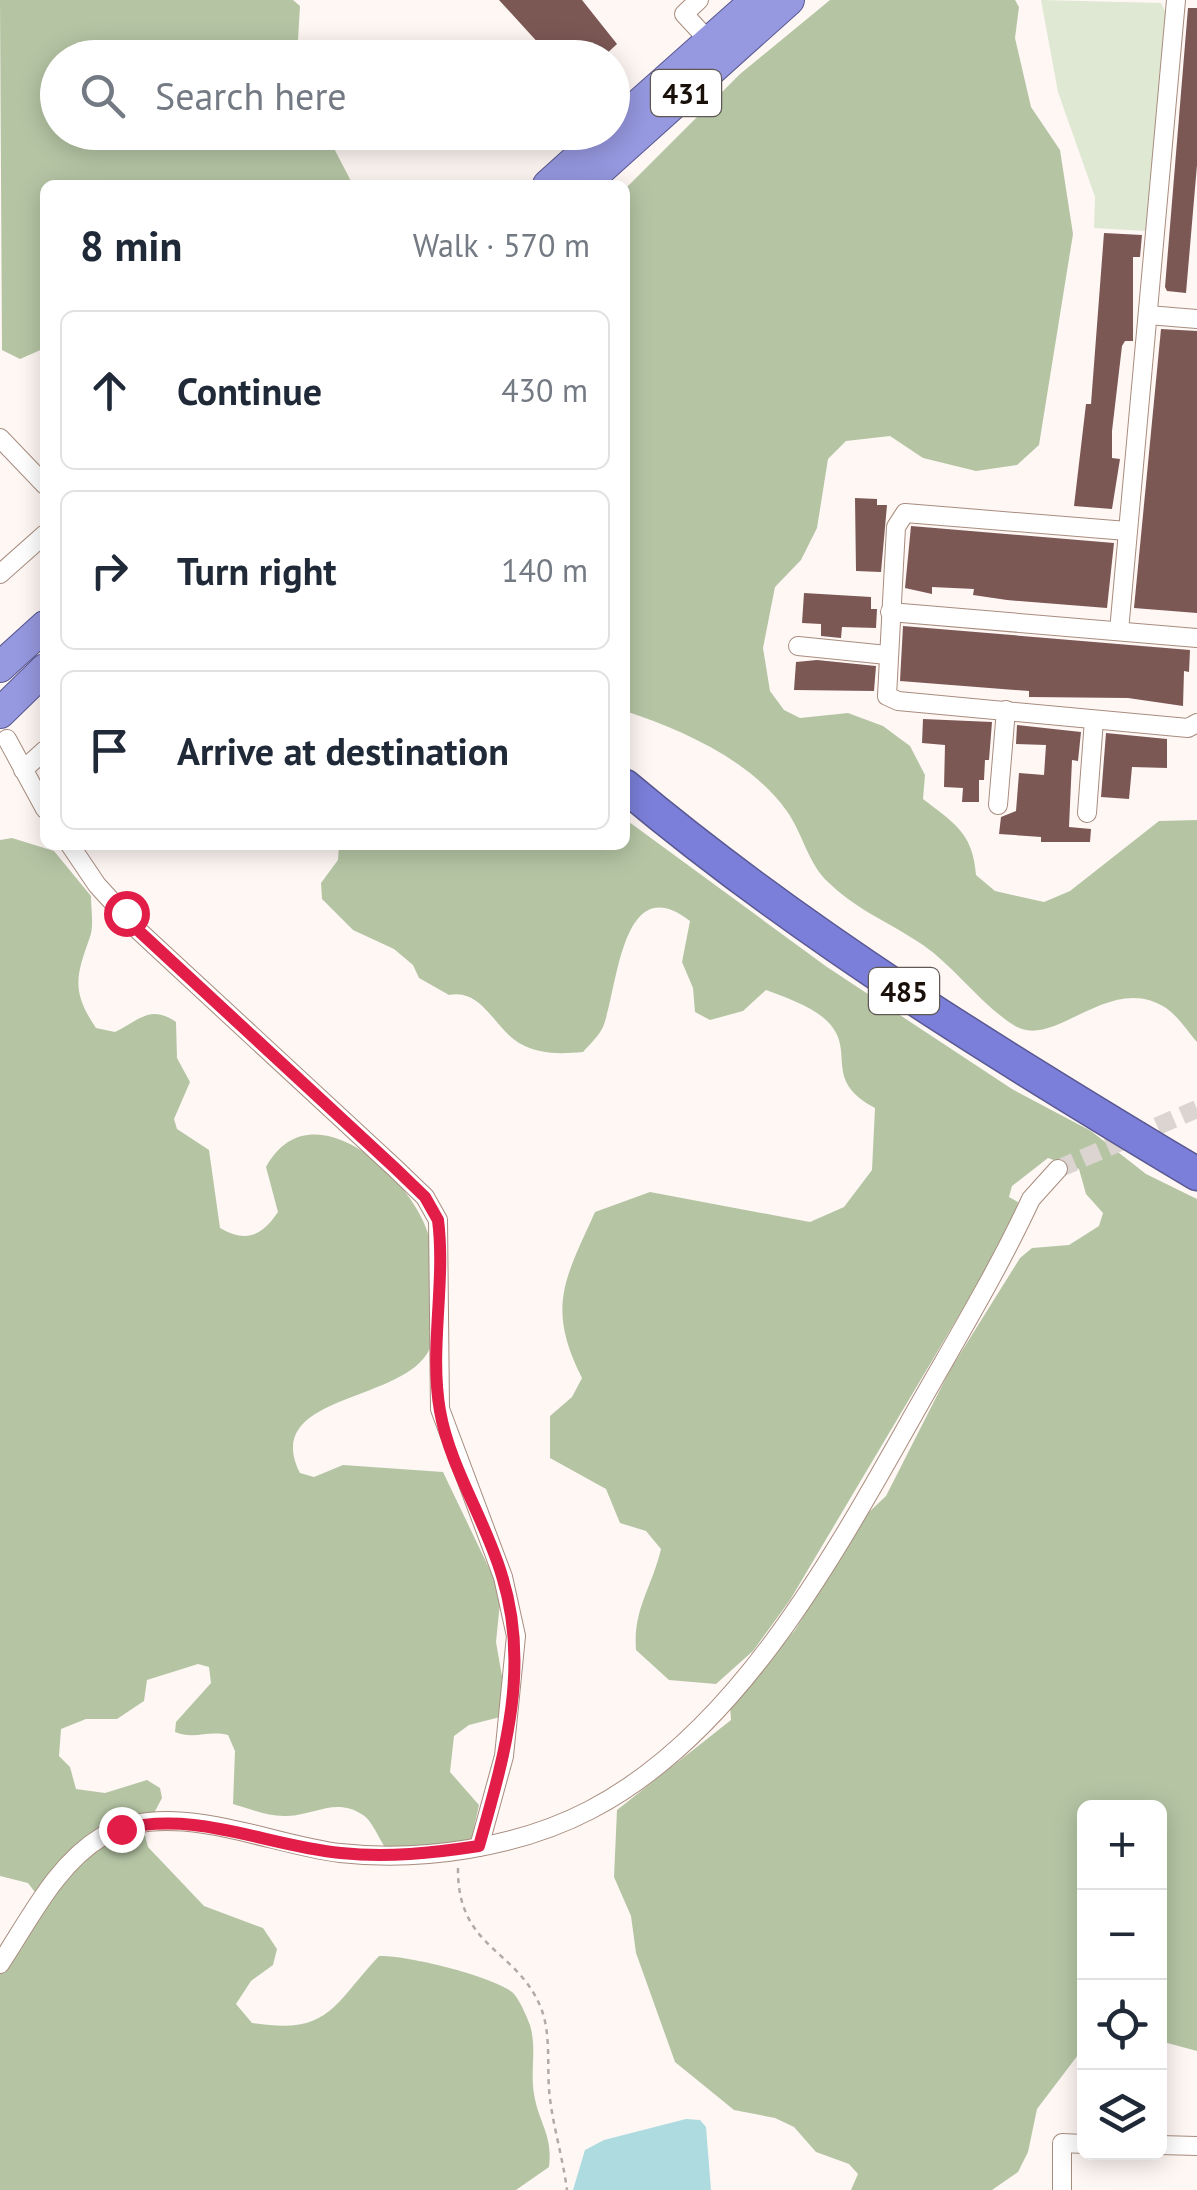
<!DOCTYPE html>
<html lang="en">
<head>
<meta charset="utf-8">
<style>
	body { margin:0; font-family:"PT Sans",sans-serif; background:#f6f6f7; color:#1f2937 }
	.controls { position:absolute; right:30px; bottom:30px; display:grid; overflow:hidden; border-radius:15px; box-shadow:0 5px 25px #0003 }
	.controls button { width:90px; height:90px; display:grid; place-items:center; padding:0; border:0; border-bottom:2px solid #e0e1e3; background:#fff; color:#1f2937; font:50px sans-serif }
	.stop { position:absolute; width:30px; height:30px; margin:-22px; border:8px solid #e11d48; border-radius:50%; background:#fff }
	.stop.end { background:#e11d48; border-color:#fff; box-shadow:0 2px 10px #0008 }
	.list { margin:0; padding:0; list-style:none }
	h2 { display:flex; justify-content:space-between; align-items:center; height:130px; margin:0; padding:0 40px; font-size:42px }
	h2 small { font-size:32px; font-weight:400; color:#747a83 }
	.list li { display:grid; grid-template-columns:65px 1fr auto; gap:30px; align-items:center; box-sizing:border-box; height:160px; margin:0 20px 20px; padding:0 20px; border:2px solid #e0e1e3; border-radius:15px }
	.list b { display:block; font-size:38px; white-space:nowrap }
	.list em { font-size:32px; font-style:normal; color:#747a83 }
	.icon { flex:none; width:55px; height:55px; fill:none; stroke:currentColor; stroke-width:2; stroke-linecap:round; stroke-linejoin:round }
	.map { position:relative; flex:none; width:1197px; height:2190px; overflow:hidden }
	.search { position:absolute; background:#fff; box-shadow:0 5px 25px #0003; left:40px; top:40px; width:590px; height:110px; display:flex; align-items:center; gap:25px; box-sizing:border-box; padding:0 35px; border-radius:55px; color:#747a83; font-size:38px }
	.panel { position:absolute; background:#fff; box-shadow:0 5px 25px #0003; left:40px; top:180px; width:590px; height:670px; border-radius:15px }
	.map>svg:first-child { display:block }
	.green { fill:#dee8d3 }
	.forest { fill:#b5c5a4 }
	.water { fill:#addbdf }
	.building { fill:#7c5855 }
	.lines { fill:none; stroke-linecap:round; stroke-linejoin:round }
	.minor-tunnel { stroke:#dcd4d1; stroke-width:18; stroke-dasharray:18 9; stroke-linecap:butt }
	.minor-casing { stroke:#a88c7e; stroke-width:20 }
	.trunk-casing { stroke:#595891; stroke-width:32 }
	.motorway-casing { stroke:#595891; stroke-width:35 }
	.path { stroke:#b2aaa6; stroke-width:2.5; stroke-dasharray:5 5; stroke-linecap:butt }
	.minor { stroke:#fff; stroke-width:18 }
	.trunk { stroke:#9698e0; stroke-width:30 }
	.motorway { stroke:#7b7fd9; stroke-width:32 }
	.route { stroke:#e11d48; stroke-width:12 }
	.labels { text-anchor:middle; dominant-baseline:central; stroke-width:9; stroke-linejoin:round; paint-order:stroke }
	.shield { fill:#fff; stroke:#5f5854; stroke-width:2.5 }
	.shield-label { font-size:28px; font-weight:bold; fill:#1a100a }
</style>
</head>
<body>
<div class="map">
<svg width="1197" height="2190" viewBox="0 0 1197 2190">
	<rect width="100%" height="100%" fill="#fef7f4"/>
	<path class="green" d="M 1041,0 L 1161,3 L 1166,13 L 1146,231 L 1094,228 L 1095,197 L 1058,92 Z"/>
	<g class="forest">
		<path d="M 0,0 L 293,0 L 300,6 L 297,57 L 58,58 L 58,132 L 326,133 L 353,185 L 45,185 L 45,348 L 20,359 L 2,350 Z"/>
		<path d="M 830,0 L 1015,0 L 1019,7 L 1015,38 L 1031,107 L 1060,150 L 1073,234 L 1039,445 L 1017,465 L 976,471 L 923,458 L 890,436 L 846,441 L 828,459 L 817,528 L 801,560 L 775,587 L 763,648 L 770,691 L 784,710 L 800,718 L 848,713 L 883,726 L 910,746 L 925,775 L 923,799 C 954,823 973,833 976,875 L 995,891 L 1044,902 L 1070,891 L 1159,821 L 1197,820 L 1197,1042 C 1188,1032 1178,1016 1166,1008 C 1110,971 1055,1050 1015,1026 C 980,1004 956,968 923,945 C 891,923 856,910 828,882 C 808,864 802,831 786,810 C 749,759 682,730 625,711 L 625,189 L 740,74 Z"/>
		<path d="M 625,819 L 827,967 L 1012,1089 L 1091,1131 L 1146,1174 L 1197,1199 L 1197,2051 L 1160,2041 L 1160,1808 L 1084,1808 L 1084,2047 L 1037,2109 L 1028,2152 L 1018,2172 L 992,2190 L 851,2190 L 858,2174 L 849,2164 L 816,2152 L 794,2127 L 775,2118 L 734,2110 L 675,2062 L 636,1953 L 631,1916 L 614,1877 L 617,1810 L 731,1720 L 730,1706 L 795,1630 L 867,1514 L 886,1496 L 950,1370 L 1020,1258 L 1032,1248 L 1069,1245 L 1099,1226 L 1103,1213 L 1086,1194 L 1079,1169 L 1048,1158 L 1012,1186 L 1009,1197 L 1018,1202 L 1012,1226 L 790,1600 L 753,1651 L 716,1684 L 669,1680 L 636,1650 C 633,1609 651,1590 661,1549 L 646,1531 L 620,1523 L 606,1489 L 550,1458 L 550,1416 L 572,1397 L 582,1378 C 546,1307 565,1279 595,1212 L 650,1192 L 810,1222 L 844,1207 L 872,1170 L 875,1108 C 822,1080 856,1052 829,1023 C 816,1008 785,997 766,990 L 743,1011 L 710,1020 L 695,1012 L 693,988 L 682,962 L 690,921 C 621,867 618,990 603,1027 C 599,1036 589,1045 583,1052 C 561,1054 540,1055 519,1043 C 495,1029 482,988 449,995 L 419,978 L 413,965 L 394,949 L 353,930 L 322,899 L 321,883 L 338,860 L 339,845 L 625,845 Z"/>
		<path d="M 12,838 L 54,851 L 91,896 C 91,909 94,926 90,937 C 76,976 71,991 96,1028 L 115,1032 C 140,1020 150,1004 176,1022 L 177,1058 L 190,1082 L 174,1119 L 177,1129 L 209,1150 L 220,1228 C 246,1243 262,1236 278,1212 L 266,1167 C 311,1084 416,1179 430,1240 C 437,1268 433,1303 433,1332 C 434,1406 256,1386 300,1473 L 314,1477 L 343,1465 L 443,1472 L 501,1593 L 496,1642 L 507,1705 L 504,1716 L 469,1725 L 454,1736 L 450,1772 L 479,1805 L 472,1837 L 458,1853 L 394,1859 C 381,1846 374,1822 363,1815 C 336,1797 316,1815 287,1816 C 270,1817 250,1809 233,1804 L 235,1751 L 228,1735 C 208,1730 194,1740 175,1732 L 176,1722 L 211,1683 L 209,1667 L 198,1664 L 147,1680 L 144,1701 L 117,1719 L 86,1719 L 61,1729 L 59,1756 L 70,1767 L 76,1789 L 105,1793 L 147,1780 L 160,1788 L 162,1798 L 144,1832 L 148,1847 L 204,1906 L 263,1928 L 277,1949 L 273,1965 L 251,1981 L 236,2004 L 252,2023 C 330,2035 332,2006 379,1956 C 406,1955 492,1976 512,1992 C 519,1998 527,2017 530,2025 C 537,2050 530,2070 534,2094 C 539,2124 553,2135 549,2167 L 516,2190 L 0,2190 L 0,1952 L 21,1950 L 44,1904 L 28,1883 L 0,1876 L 0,840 Z"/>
	</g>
	<path class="water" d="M 686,2119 L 700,2120 L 706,2127 L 711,2190 L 573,2190 L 585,2150 L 604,2140 Z"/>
	<g class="building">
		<path d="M 499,0 L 582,0 L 617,44 L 602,58 L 552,58 Z"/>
		<path d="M 1188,8 L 1197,8 L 1197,165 L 1186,293 L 1167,291 L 1165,287 Z"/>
		<path d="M 1104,233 L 1142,235 L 1140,257 L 1133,257 L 1133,341 L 1125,341 L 1122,346 L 1112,431 L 1112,458 L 1120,459 L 1112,509 L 1074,506 L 1086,404 L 1091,404 Z"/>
		<path d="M 1161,329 L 1197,331 L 1197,613 L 1134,608 Z"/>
		<path d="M 855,498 L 877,499 L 877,505 L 887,505 L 881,572 L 856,571 Z"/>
		<path d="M 911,526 L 1114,543 L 1107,608 L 1007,600 L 973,595 L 974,589 L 932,587 L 932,594 L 905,588 Z"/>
		<path d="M 804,593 L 871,597 L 871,609 L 877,609 L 876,628 L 842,627 L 841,638 L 821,636 L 821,624 L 802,623 Z"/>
		<path d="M 903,626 L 1190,650 L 1189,672 L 1184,671 L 1183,706 L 1128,698 L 1029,697 L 1029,691 L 900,681 Z"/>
		<path d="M 817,660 L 876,666 L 874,691 L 794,690 L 796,662 Z"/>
		<path d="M 923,719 L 992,722 L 989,760 L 985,760 L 984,780 L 979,780 L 979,802 L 962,802 L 963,788 L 944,787 L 945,745 L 922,743 Z"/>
		<path d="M 1017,725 L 1081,732 L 1078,761 L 1072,760 L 1069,827 L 1091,829 L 1090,842 L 1041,842 L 1041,837 L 999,834 L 1001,817 L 1016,811 L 1019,773 L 1044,775 L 1046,745 L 1016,744 Z"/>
		<path d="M 1106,733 L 1167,739 L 1167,768 L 1132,767 L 1129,799 L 1101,797 Z"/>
	</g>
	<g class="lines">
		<path class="minor-tunnel" d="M 1058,1169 L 1197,1109"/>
		<defs>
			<g id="minor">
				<path d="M 699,0 L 684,14 L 710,42"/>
				<path d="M 1148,315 L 1197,319"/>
				<path d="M 0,438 L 45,485"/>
				<path d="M 1127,531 L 905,513 L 896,527 L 887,696 L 898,701 L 1188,728 L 1197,723"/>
				<path d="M 0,574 L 45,534"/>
				<path d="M 890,612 L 1197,638"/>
				<path d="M 1119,631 L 1176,0"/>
				<path d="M 798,646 L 887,655"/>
				<path d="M 7,739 L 45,809"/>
				<path d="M 23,770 L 45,750"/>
				<path d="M 998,805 L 1006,710"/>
				<path d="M 1087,813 L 1094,720"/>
				<path d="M 70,845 L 97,885 L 140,932 L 396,1169 L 425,1197 L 438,1220 L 440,1409 L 503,1577 L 516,1636 L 504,1756 L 479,1847"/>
				<path d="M 0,1964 C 30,1919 56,1864 103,1836 C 170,1797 270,1845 340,1853 C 421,1862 517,1848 590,1810 C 743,1731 841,1542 923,1398 C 960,1333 999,1268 1031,1199 L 1058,1169"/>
				<path d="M 1160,2145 L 1197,2146"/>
				<path d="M 1062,2190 L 1062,2143 L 1084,2144"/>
			</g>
			<g id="trunk">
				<path d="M 612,128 L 756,0"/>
				<path d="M 548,185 L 607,132"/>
				<path d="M 583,185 L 789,0"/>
				<path d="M 0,667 L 45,626"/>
				<path d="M 0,713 L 45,669"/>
			</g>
			<path id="motorway" d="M 625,786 C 801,934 1000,1056 1197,1174"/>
		</defs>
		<use href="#minor" class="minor-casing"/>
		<use href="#trunk" class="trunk-casing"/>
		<use href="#motorway" class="motorway-casing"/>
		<path class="path" d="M 458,1868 C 457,1949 517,1948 541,2008 C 552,2036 546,2070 550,2099 C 554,2130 563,2159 567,2190"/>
		<use href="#minor" class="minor"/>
		<use href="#trunk" class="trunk"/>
		<use href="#motorway" class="motorway"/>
	</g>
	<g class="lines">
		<path class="route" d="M 121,1829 C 198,1810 266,1846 341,1853 C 387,1858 433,1853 479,1846 C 504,1757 531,1668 502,1576 C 486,1521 450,1468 440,1411 C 429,1349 446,1283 438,1220 L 425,1197 L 396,1169 L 140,932 L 126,913"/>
	</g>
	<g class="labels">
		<g class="shield">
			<rect x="651" y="70" width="70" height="46" rx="8"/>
			<rect x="869" y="968" width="70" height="46" rx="8"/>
		</g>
		<g class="shield-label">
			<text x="686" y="93">431</text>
			<text x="904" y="991">485</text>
		</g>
	</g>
</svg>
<div class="controls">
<button>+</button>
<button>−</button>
<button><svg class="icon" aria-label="locate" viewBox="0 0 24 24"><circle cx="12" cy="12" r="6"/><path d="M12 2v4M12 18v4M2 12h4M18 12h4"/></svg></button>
<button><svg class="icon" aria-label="layers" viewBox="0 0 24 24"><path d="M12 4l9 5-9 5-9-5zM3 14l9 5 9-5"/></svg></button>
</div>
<div class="stop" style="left:126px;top:913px"></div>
<div class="stop end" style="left:121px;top:1829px"></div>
<div class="search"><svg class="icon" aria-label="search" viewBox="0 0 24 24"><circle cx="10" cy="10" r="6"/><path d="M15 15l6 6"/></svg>Search here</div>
<section class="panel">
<h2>8 min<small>Walk · 570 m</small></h2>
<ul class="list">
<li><svg class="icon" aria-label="ahead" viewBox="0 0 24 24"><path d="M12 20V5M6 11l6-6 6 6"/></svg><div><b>Continue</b></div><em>430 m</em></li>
<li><svg class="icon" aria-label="right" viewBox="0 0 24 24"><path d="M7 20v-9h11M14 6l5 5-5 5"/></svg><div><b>Turn right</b></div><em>140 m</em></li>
<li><svg class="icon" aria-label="arrive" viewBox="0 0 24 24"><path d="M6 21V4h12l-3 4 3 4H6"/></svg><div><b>Arrive at destination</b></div></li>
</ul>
</section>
</div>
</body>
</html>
